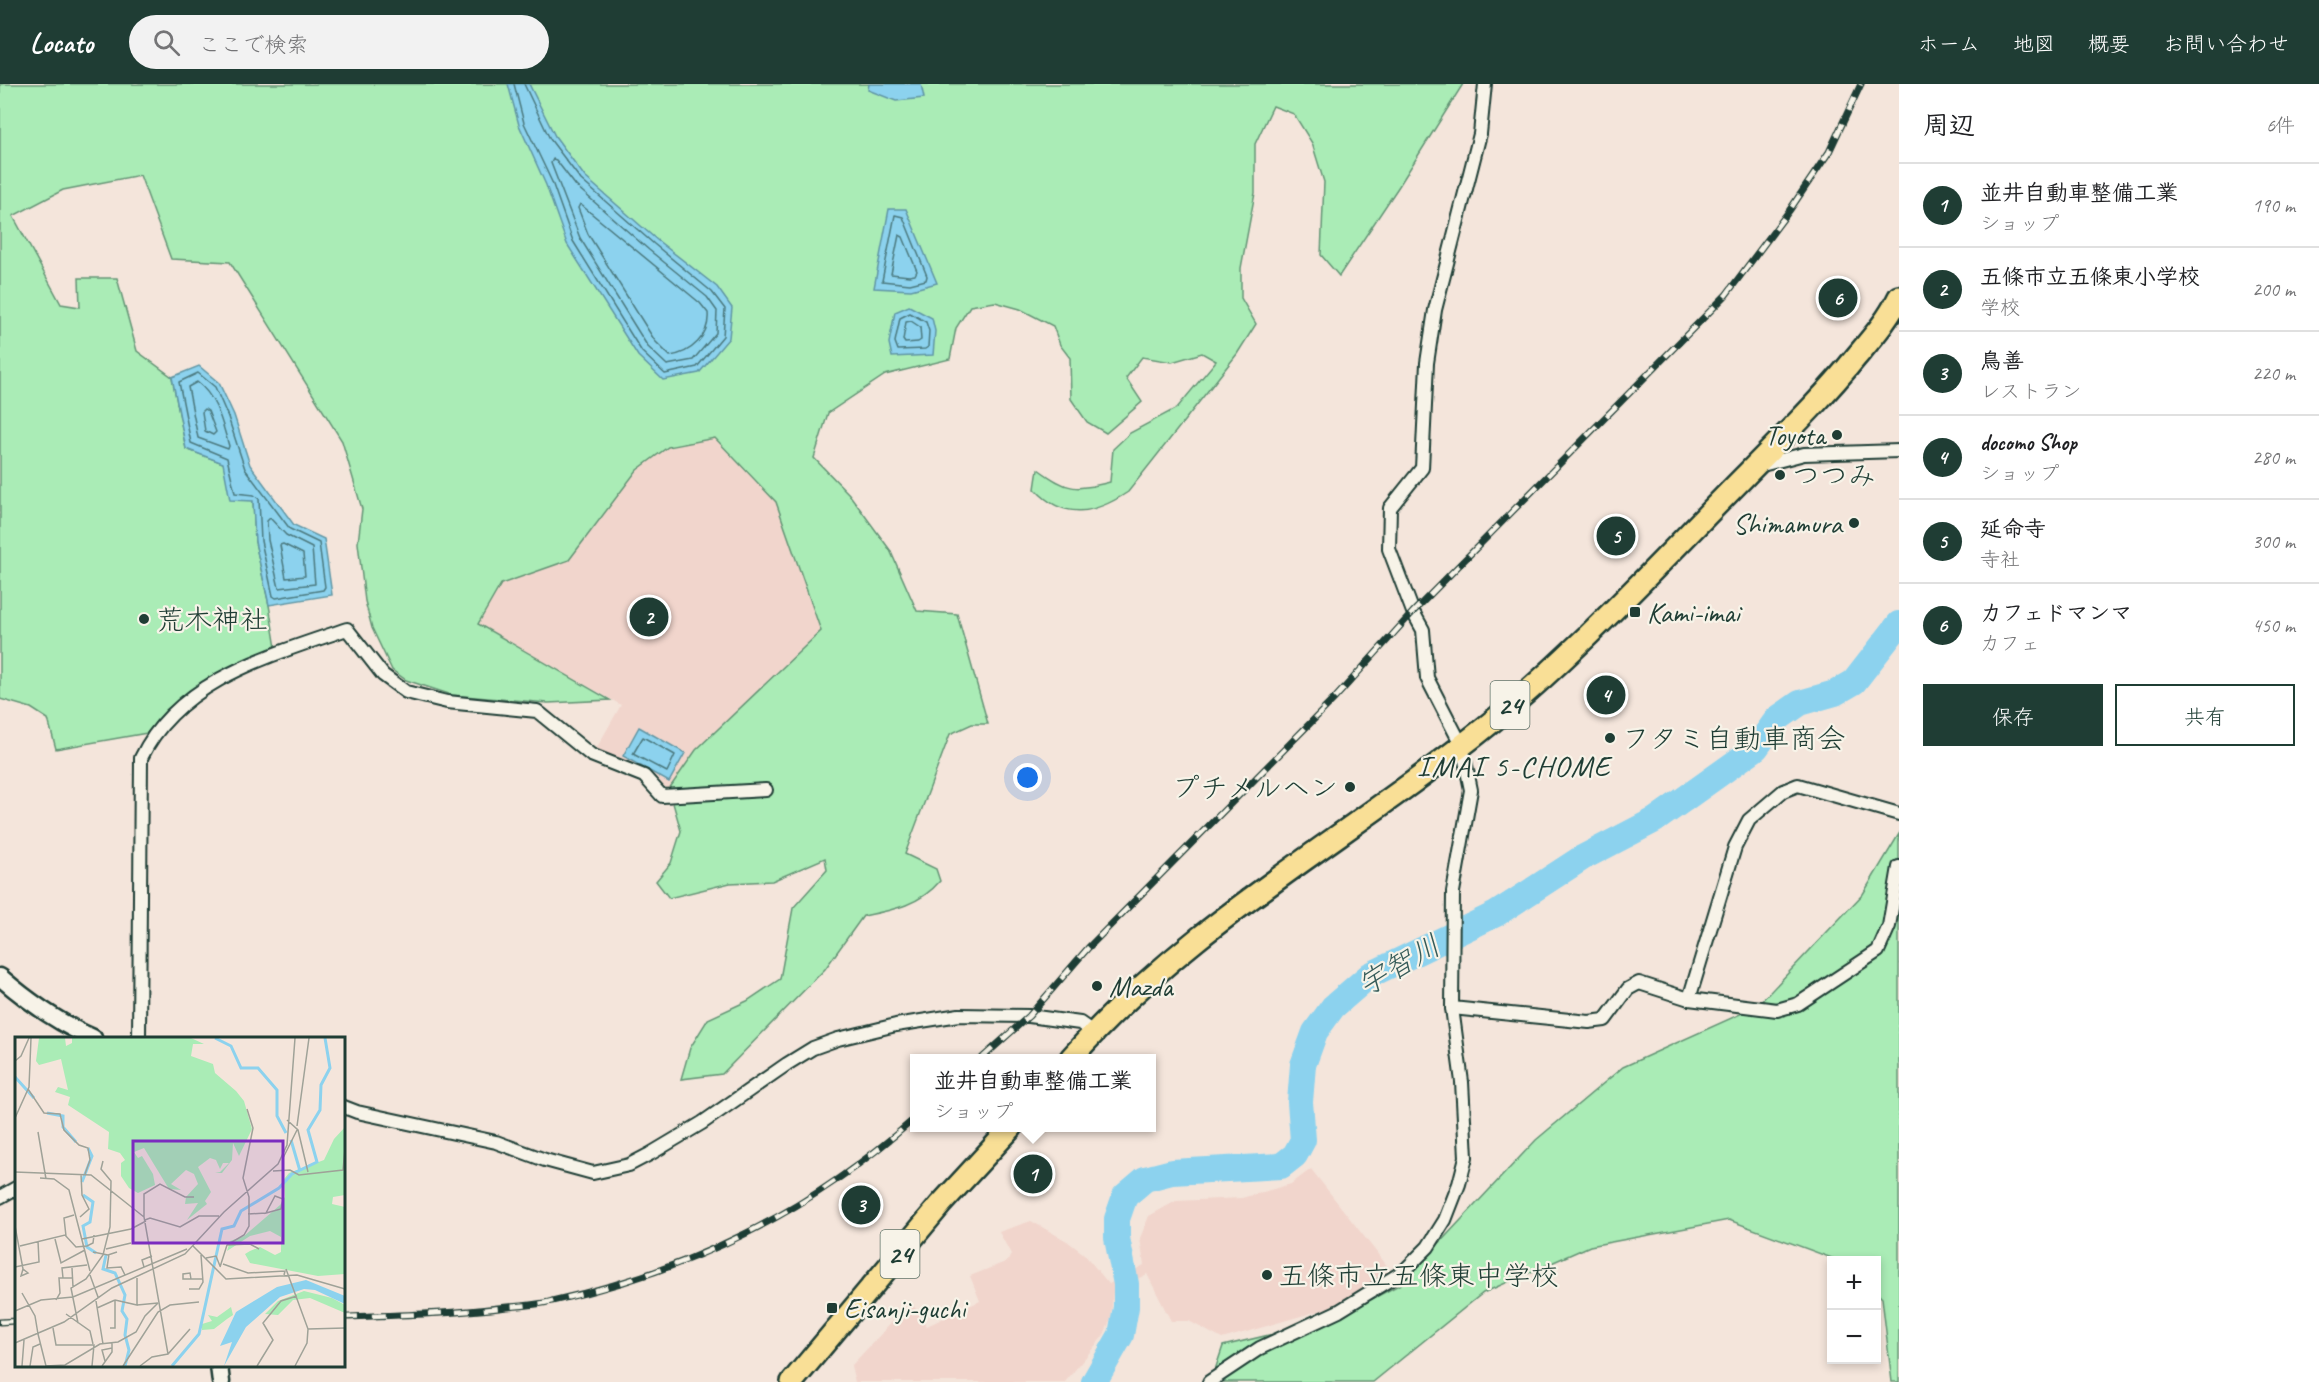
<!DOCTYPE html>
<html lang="ja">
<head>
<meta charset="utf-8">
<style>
	body { margin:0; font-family:Caveat,"Klee One",sans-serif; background:#f2f2f2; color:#202124 }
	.controls { position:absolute; right:18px; bottom:18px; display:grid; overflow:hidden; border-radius:0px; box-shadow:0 3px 9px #0003 }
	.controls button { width:54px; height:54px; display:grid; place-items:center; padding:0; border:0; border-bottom:2px solid #e0e0e0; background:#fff; color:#202124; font:30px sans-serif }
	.you { position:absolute; left:1028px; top:694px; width:21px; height:21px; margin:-15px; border:4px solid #fff; border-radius:50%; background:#1a73e8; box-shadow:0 0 0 9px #1a73e833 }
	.badge { display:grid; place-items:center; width:39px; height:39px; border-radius:50%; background:#1f3d34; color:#fff; font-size:20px; font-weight:700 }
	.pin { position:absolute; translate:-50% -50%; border:3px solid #fff; box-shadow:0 2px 6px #0006 }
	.popup { position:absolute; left:910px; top:970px; width:246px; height:78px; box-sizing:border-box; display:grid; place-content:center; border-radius:0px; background:#fff; filter:drop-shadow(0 2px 4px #0005); font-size:20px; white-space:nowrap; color:#757577 }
	.popup b { font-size:22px; color:#202124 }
	.popup::after { content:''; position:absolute; left:50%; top:100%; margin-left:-12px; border:12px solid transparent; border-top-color:#fff }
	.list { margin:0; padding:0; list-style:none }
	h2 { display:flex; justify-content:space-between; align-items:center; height:78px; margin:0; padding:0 24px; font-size:26px }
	h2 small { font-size:20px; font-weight:400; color:#757577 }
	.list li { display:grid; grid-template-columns:39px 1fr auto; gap:18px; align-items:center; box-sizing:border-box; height:84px; padding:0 24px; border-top:2px solid #e0e0e0 }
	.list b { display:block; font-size:22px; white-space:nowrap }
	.list p { margin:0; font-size:20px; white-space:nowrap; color:#757577 }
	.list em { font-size:20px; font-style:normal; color:#757577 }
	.actions { display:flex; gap:12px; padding:18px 24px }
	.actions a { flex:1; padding:14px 0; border:2px solid #1f3d34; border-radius:0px; text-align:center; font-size:21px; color:#1f3d34 }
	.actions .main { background:#1f3d34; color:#fff }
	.icon { flex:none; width:33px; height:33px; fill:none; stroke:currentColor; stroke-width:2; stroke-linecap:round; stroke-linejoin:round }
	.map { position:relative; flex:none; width:1899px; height:1298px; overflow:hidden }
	header { display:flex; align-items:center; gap:36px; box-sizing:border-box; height:84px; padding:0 30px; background:#1f3d34; color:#fff }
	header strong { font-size:28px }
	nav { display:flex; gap:33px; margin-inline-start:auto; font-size:21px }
	.search { width:420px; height:54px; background:#f2f2f2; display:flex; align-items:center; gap:15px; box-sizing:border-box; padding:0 21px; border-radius:33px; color:#757577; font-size:22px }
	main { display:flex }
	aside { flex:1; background:#fff }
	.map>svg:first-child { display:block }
	.built { fill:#f1d5cc }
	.green { fill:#aaecb6; stroke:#649475; stroke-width:1.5 }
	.water { fill:#8cd2ee; stroke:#6096a4; stroke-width:1.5 }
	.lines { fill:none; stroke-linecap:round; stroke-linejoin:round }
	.shore { stroke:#4b797e; stroke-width:1.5 }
	.river { stroke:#8cd2ee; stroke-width:26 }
	.street-casing { stroke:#1f3d34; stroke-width:16 }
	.secondary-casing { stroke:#1f3d34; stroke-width:21 }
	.highway-casing { stroke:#1f3d34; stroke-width:26 }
	.street { stroke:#f7f3e8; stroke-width:12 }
	.secondary { stroke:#f7f3e8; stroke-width:16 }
	.highway { stroke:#f9df96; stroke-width:21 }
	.rail-casing { stroke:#1f3d34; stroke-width:7 }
	.rail { stroke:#f7f3e8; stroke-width:4.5; stroke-dasharray:14; stroke-linecap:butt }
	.poi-dot { fill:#1f3d34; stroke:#f7f3e8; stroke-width:2 }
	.labels { text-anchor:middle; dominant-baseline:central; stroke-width:4.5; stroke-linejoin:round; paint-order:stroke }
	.shield { fill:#f7f3e8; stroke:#60746a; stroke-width:1.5 }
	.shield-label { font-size:27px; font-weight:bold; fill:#1f3d34 }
	.poi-label { font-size:28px; fill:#1f3d34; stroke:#f7f3e8; text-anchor:start }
	.neighbourhood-label { font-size:30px; letter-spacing:1.5px; fill:#1f3d34; stroke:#f7f3e8 }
	.water-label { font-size:30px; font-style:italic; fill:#355b59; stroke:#f7f3e8 }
	.inset-river { fill:none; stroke:#8cd2ee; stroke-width:3 }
	.inset-road { fill:none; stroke:#9fa298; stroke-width:1.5 }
	.view { fill:#7b2cbf; fill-opacity:0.15; stroke:#7b2cbf; stroke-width:3 }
	.inset-edge { fill:none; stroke:#1f3d34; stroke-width:3 }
</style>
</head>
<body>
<header>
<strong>Locato</strong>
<div class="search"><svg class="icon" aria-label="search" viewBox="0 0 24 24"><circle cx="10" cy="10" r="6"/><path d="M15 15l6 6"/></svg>ここで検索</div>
<nav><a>ホーム</a><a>地図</a><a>概要</a><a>お問い合わせ</a></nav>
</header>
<main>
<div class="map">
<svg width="1899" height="1298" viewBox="0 0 1899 1298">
	<rect width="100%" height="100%" fill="#f4e5db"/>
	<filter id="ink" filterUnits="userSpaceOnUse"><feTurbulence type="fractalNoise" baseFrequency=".0167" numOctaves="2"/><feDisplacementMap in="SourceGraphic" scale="12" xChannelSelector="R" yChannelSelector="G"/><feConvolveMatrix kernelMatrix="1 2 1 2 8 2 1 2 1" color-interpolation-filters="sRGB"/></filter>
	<g filter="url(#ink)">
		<g class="built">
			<path d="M 715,354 L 776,418 L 821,547 L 696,666 L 669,705 L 596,665 L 621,621 L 477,540 L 501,500 L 569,476 L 637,386 L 668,363 Z"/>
			<path d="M 1311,1085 L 1392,1188 L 1332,1223 L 1222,1255 L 1189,1237 L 1171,1237 L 1147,1190 L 1113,1208 L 1111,1234 L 1104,1251 L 1065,1298 L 855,1298 L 851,1282 L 911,1218 L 927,1242 L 980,1217 L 970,1192 L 1008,1177 L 1011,1170 L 999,1148 L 1031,1137 L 1067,1157 L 1084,1170 L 1109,1200 L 1144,1181 L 1140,1154 L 1149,1132 L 1176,1117 L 1242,1114 L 1291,1100 Z"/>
		</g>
		<g class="green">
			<path d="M 0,0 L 1463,0 L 1399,102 L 1339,192 L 1321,171 L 1324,98 L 1312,59 L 1294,30 L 1273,22 L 1255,60 L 1255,109 L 1241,184 L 1241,214 L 1256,240 L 1237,270 L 1128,408 C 1095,430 1064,437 1035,405 L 1038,385 C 1068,407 1075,407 1110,398 L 1113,365 L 1130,349 L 1177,324 L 1216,277 L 1202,269 L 1172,278 L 1142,273 L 1126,294 L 1142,318 L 1106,349 L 1087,338 L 1071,315 L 1070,274 L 1060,261 L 1053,242 L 1020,225 L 995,218 L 970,222 L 956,244 L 950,275 L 885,291 L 828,329 L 814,374 L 849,410 L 890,466 L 917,527 L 957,530 L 988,640 L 972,640 L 950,650 L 905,770 L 936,785 L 940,797 C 920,821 893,826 863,832 L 825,885 L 722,990 L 681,995 L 690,964 L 708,935 L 747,917 L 780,895 L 793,824 L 827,786 L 825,774 L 772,797 L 730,799 L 669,814 L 656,797 L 671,779 L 681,747 L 669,705 L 696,666 L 821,547 L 776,418 L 715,354 L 668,363 L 637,386 L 569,476 L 501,500 L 478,540 L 610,616 L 548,619 L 452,611 L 406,596 L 392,586 L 372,544 L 365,517 L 358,459 L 362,425 L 342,357 L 230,178 L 171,175 L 140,91 L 63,106 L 13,132 L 61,220 L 80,223 L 79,194 L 117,194 L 137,267 L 172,293 L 186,365 L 223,379 L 253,416 L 255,458 L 269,521 L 276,564 L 208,594 L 166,626 L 147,649 L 56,665 L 48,635 L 31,624 L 0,615 Z"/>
			<path d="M 1899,750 L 1899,1298 L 1892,1298 L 1882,1214 L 1877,1209 L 1876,1176 L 1837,1176 L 1729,1136 L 1590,1162 L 1483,1209 L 1373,1298 L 1211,1298 L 1223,1262 L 1332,1236 L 1401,1200 L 1536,1056 L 1623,983 L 1756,923 L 1863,810 Z"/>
		</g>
		<g class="water">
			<path d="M 508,0 L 529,0 L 555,52 L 585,93 L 657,156 L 717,203 L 732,224 L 729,254 L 699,289 L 663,296 L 638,272 L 567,160 L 546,101 L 519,41 Z"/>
			<path d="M 869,0 L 921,0 L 924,14 L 896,17 L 868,6 Z"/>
			<path d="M 889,125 L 906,125 L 937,199 L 911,206 L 874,204 Z"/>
			<path d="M 909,222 L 932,234 L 935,247 L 933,271 L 892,273 L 889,259 L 895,228 Z"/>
			<path d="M 199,282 L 219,299 L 234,331 L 250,381 L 294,441 L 324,455 L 332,511 L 269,521 L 255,458 L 253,417 L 230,416 L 223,379 L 186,365 L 172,293 Z"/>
			<path d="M 639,643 L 685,669 L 669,698 L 623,672 Z"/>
		</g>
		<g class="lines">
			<g class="shore">
				<path d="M 514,0 L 524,39 L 552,98 L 573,157 L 642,268 L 665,290 L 697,283 L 723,252 L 725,225 L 712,208 L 654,160 L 581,96 L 550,55 L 524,0"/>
				<path d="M 553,75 L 556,76 L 576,102 L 649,166 L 707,213 L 717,227 L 716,249 L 693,276 L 667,281 L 648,263 L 580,154 L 551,79 Z"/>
				<path d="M 580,120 L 700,219 L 708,229 C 710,252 691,269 670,272 L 655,257 L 588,150 L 578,124 Z"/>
				<path d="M 895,131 L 903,133 L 927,192 L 926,196 L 910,200 L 882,197 Z"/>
				<path d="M 899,151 L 903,153 L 917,187 L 915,191 L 909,192 L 891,190 Z"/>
				<path d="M 910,229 L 926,238 L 929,247 L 928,263 L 925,265 L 898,266 L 895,258 L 900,234 Z"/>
				<path d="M 911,237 L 920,243 L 921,256 L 918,258 L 905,259 L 903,256 L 906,238 Z"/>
				<path d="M 198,289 L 215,303 L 228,333 L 245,385 L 290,445 L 319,459 L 325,503 L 323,506 L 276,514 L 273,512 L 261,457 L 259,415 L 254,411 L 235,409 L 227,374 L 191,359 L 179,298 Z"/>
				<path d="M 197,298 C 217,313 222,339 229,362 L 228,365 L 198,354 L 188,303 Z"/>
				<path d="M 205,325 L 208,327 L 216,348 L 213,351 L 205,347 L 202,328 Z"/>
				<path d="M 270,434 L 286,451 L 312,464 L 315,500 L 279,504 L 268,456 L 267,437 Z"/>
				<path d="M 280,461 L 283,460 L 303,470 L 305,492 L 286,494 Z"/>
				<path d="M 643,653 L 675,671 L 667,688 L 633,670 Z"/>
			</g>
			<path class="river" d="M 1094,1298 L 1121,1251 L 1126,1223 L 1126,1200 L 1117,1154 L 1117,1135 L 1125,1112 L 1145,1095 L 1172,1088 L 1281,1082 L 1295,1071 L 1303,1056 L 1300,1018 L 1303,981 L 1315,948 L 1333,923 L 1370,891 L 1496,830 L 1582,774 L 1655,736 L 1756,664 L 1777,635 L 1800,619 L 1835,609 L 1854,598 L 1899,540"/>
			<defs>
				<g id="street">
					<path d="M 1758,382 L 1804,370 L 1899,367"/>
					<path d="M 1899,730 L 1798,701 L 1783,707 L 1749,736 L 1735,763 L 1689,915 L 1777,926 L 1798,920 L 1878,867 L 1889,842 L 1899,783"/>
					<path d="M 1452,924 L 1589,938 L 1605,936 L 1628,905 L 1639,899 L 1689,915"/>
					<path d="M 139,954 L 141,674 C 178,596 272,571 347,545 L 383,591 L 406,608 L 447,618 L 537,627 L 591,671 L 644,692 L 662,712 L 766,706"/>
					<path d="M 344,1023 L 357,1028 L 496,1058 L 545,1076 L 593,1089 L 629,1081 L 650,1070 L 702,1039 L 787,980 L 813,964 L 838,955 L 896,941 L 959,931 L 1029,932 L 1080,939 L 1094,949"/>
					<path d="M 0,1113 L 16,1104"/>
					<path d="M 1209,1298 L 1260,1264 L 1339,1227 L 1404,1187 L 1428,1163 L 1445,1136 L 1459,1100 L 1466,1073 L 1462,998 L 1452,924 L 1453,808 L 1471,706 L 1462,662 L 1427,594 L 1423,546 L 1413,528 L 1389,465 L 1390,424 L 1422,384 L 1427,279 L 1435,226 L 1480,50 L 1485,0"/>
				</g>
				<g id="secondary">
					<path d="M 0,893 C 29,918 58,939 93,954"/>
					<path d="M 219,1282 L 221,1298"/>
				</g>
				<g id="highway">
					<path d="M 1071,974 C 1181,848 1328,765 1460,663 C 1562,586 1654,484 1744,393 C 1782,354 1822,315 1856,273 C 1872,254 1888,236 1899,213"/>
					<path d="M 792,1298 L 941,1120 L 1011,1044"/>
				</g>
			</defs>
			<use href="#street" class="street-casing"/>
			<use href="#secondary" class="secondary-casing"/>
			<use href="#highway" class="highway-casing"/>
			<use href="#street" class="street"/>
			<use href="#secondary" class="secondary"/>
			<use href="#highway" class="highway"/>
			<defs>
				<g id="rail">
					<path d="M 982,974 L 1029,932 L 1088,864 L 1335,614 L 1413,528 L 1726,211 L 1789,127 L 1829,68 L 1861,0"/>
					<path d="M 344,1233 C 398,1231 453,1230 507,1223 C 522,1222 538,1221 552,1217 C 691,1186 808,1129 914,1035"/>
					<path d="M 0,1238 L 16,1237"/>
				</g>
			</defs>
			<use href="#rail" class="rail-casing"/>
			<use href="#rail" class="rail"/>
		</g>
	</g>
	<g class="poi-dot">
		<circle cx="1837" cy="351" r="6"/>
		<circle cx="1780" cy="391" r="6"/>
		<circle cx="1854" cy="439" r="6"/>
		<rect x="1629" y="522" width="12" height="12" rx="3"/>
		<circle cx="144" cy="535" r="6"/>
		<circle cx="1610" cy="654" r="6"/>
		<circle cx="1350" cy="703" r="6"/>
		<circle cx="1097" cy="902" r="6"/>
		<circle cx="1267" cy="1191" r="6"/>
		<rect x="826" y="1218" width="12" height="12" rx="3"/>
	</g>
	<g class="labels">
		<g class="shield">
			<rect x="1490.5" y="597" width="39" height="48" rx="4.5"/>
			<rect x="880.5" y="1146" width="39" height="48" rx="4.5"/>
		</g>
		<g class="shield-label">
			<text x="1510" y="621">24</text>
			<text x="900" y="1170">24</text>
		</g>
		<g class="poi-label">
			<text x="1825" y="351" text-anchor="end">Toyota</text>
			<text x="1792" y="391">つつみ</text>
			<text x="1842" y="439" text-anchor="end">Shimamura</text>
			<text x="1647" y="528">Kami-imai</text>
			<text x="156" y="535">荒木神社</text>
			<text x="1622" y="654">フタミ自動車商会</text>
			<text x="1338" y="703" text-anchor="end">プチメルヘン</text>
			<text x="1109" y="902">Mazda</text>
			<text x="1279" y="1191">五條市立五條東中学校</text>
			<text x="844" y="1224">Eisanji-guchi</text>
		</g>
		<g class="neighbourhood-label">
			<text x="1514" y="682">IMAI 5-CHOME</text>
		</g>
		<g class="water-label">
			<text transform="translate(1399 881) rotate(-30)">宇智川</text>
		</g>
	</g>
	<g transform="translate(15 953)">
		<rect width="330" height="330" fill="#f4e5db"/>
		<path d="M 24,1 L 50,1 L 51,9 L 57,6 L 57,1 L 176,1 L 189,7 L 178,7 L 176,19 L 198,27 L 200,36 L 221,54 L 229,64 L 237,92 L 224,119 L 218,106 L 217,123 L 207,136 L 200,136 L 205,135 L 214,126 L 208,126 L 205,132 L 201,123 L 195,121 L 183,130 L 196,155 L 190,164 L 192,167 L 172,183 L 183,166 L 170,167 L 171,160 L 183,147 L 179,137 L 171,133 L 156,147 L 166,153 L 154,152 L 129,111 L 119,115 L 123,121 L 127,119 L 138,137 L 140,148 L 123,156 L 114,151 L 106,139 L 106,126 L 110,123 L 105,116 L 93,112 L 94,95 L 53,68 L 55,60 L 40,55 L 43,50 L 53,53 L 46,22 L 24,28 L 21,24 ZM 330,90 L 330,158 L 318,160 L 317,167 L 330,170 L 330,237 L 303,239 L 235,226 L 230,217 L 235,214 L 245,210 L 260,218 L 266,215 L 266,200 L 255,194 L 235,199 L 212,214 L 215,204 L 229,199 L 265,168 L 270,160 L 269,142 L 274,136 L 309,123 L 319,102 ZM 289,254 L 317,261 L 330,268 L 330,276 L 295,261 L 278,263 L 263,278 L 250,277 L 263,264 ZM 216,270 L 218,278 L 212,282 L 199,292 L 187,293 L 187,287 L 197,284 L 193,278 L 202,280 Z" fill="#aaecb6"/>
		<path d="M 291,243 L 330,259 L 330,267 L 300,253 L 289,252 L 265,260 L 231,290 L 209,329 L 217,305 L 205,309 L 221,275 L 262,250 Z" fill="#8cd2ee"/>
		<path class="inset-river" d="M 200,1 L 216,9 L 226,31 L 243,31 L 262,53 L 262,79 L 271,96M 0,40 L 19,61M 32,76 L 48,79 L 48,90 L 61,105M 276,103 L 285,134M 67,145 L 77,119 L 73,111M 68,158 L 78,165 L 75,185 L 68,189 L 72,210 L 81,216M 91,218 L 88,232 L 100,236 L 110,258 L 107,274 L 112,282 L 110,298 L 114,313 L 110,329M 157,329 L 184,297 L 207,192 L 219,189 L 226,174 L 264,151 L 277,137 L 302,125 L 293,93 L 305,73 L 306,48 L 315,31 L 310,1"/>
		<path class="inset-road" d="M 0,24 L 6,19 L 14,1M 13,52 L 29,76 L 45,77 L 49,93 L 64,108 L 73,111 L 75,123 L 70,137M 0,81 L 14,50 L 16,1M 272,83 L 283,93 L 293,135M 282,89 L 294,1M 23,95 L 31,142M 268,121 L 282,93M 258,134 L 275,133 L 284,138 L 328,133 L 330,112M 0,135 L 76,138 L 129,180M 25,141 L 39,142 L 54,153 L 75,234M 260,159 L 268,162 L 266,172 L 251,176 ZM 233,177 L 251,176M 65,180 L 74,172 L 67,158 L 66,137M 130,183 L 135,181 L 165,190 L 184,179 L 204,179M 0,189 L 8,232 L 13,236 L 6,239 L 8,232M 51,199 L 49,181 L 59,178M 40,202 L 46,226 L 70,213M 67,202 L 116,192 L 131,184M 212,208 L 235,207 L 244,212M 5,209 L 50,198 L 61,210 L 72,209 L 78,206 L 79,198M 178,209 L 211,242 L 282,238 L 330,252M 91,212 L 116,206M 78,215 L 93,218 L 102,215M 94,217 L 92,231 L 106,230 L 110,238M 191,221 L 201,219 L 205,229M 208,227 L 233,236 L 270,234 L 269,238M 0,230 L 24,225 L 23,204M 129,230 L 127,223 L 137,219M 205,230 L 212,208 L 229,198 L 234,189 L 234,160 L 228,141 L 238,91 L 232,72M 57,231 L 58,250M 271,232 L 293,292 L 292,306 L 280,329M 75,238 L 83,260M 48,241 L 47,231 L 72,228M 176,242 L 175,236 L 168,237 L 168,242 L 188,242M 174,252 L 184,252 L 188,245 L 186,218M 7,256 L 20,279 L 23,297M 41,263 L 45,256 L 44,241 L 57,241M 100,263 L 122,268 L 122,241M 81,264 L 88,307M 122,268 L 143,266M 82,271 L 100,263M 0,274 L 26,263 L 58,260 L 172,212M 51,277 L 75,294 L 78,307M 63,286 L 56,251 L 71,242 L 88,218 L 95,190 L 96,144 L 86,132 L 88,124M 38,291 L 41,308 L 79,308 L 77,329M 95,291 L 100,291 L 100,263M 293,292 L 330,291M 23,297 L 31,329M 0,306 L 49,285 L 97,251 L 170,217 L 209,175 L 263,127 L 272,108 L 280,1M 153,317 L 129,180 L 129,157 L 145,147 L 170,160 L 179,160M 90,324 L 87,313 L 97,311M 7,329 L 9,303M 15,329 L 18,310 L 25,307M 31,329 L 50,328 L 85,307 L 103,305 L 121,295 L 130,279 L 143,266M 87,329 L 97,315 L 97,306M 108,329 L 143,275 L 155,268 L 184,265M 125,329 L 137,320 L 153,317 L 175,292M 242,329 L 258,303 L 248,286 L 266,264 L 282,259"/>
		<path class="view" d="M 118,104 L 268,104 L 268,206 L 118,206 Z"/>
		<rect width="330" height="330" class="inset-edge"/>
	</g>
</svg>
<div class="controls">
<button>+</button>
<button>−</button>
</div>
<div class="you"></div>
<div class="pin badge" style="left:1033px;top:1090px">1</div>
<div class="popup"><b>並井自動車整備工業</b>ショップ</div>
<div class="pin badge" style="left:649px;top:533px">2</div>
<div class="pin badge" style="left:861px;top:1121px">3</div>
<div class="pin badge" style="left:1606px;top:611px">4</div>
<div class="pin badge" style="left:1616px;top:452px">5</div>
<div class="pin badge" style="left:1838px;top:214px">6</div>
</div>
<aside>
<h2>周辺<small>6件</small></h2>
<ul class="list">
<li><span class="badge">1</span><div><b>並井自動車整備工業</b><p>ショップ</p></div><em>190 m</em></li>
<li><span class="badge">2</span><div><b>五條市立五條東小学校</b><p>学校</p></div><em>200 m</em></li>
<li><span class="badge">3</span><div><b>鳥善</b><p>レストラン</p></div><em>220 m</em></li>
<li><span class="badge">4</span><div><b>docomo Shop</b><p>ショップ</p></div><em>280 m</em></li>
<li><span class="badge">5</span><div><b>延命寺</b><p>寺社</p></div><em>300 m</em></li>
<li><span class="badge">6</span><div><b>カフェドマンマ</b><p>カフェ</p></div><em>450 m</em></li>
</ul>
<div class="actions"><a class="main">保存</a><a>共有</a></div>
</aside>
</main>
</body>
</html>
